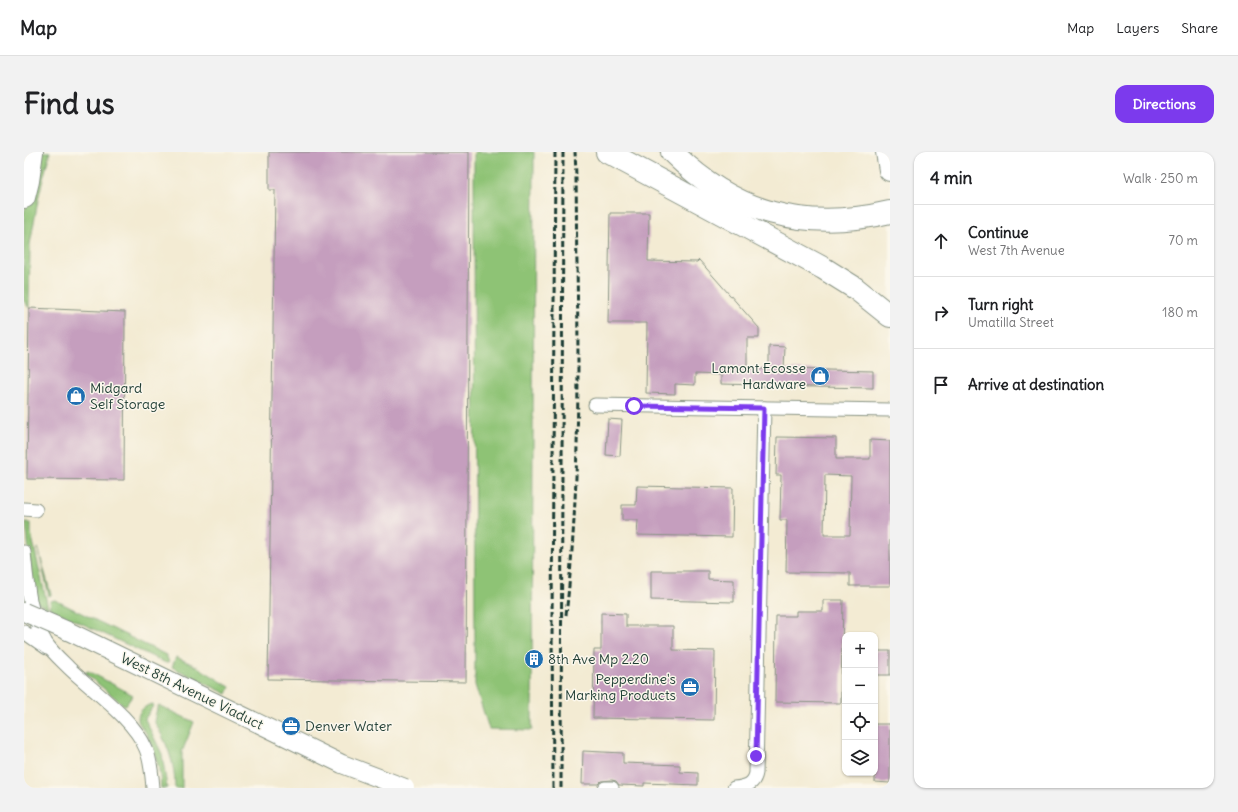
<!DOCTYPE html>
<html lang="en">
<head>
<meta charset="utf-8">
<style>
	body { margin:0; font-family:Delius,sans-serif; background:#f2f2f2; color:#202124 }
	.controls { position:absolute; right:12px; bottom:12px; display:grid; overflow:hidden; border-radius:8px; box-shadow:0 1px 3px #0004 }
	.controls button { width:36px; height:36px; display:grid; place-items:center; padding:0; border:0; border-bottom:1px solid #e0e0e0; background:#fff; color:#202124; font:20px sans-serif }
	.stop { position:absolute; width:12px; height:12px; margin:-9px; border:3px solid #7c3aed; border-radius:50%; background:#fff }
	.stop.end { background:#7c3aed; border-color:#fff; box-shadow:0 1px 4px #0008 }
	.list { margin:0; padding:0; list-style:none }
	h2 { display:flex; justify-content:space-between; align-items:center; height:52px; margin:0; padding:0 16px; font-size:17px }
	h2 small { font-size:13px; font-weight:400; color:#757577 }
	.list li { display:grid; grid-template-columns:26px 1fr auto; gap:12px; align-items:center; box-sizing:border-box; height:72px; padding:0 16px; border-top:1px solid #e0e0e0 }
	.list b { display:block; font-size:15px; white-space:nowrap }
	.list p { margin:0; font-size:13px; white-space:nowrap; color:#757577 }
	.list em { font-size:13px; font-style:normal; color:#757577 }
	.icon { flex:none; width:22px; height:22px; fill:none; stroke:currentColor; stroke-width:2; stroke-linecap:round; stroke-linejoin:round }
	.map { position:relative; flex:none; width:866px; height:636px; overflow:hidden; border-radius:12px }
	header { display:flex; align-items:center; gap:24px; box-sizing:border-box; height:56px; padding:0 20px; background:#fff; border-bottom:1px solid #e0e0e0 }
	header strong { font-size:19px }
	nav { display:flex; gap:22px; margin-inline-start:auto; font-size:14px }
	.intro { display:flex; align-items:center; justify-content:space-between; box-sizing:border-box; height:96px; padding:0 24px }
	h1 { margin:0; font-size:28px }
	.button { padding:10px 18px; border-radius:12px; background:#7c3aed; color:#fff; font-size:14px; font-weight:700 }
	main { display:flex; gap:24px; padding:0 24px }
	aside { flex:1; background:#fff; border-radius:12px; box-shadow:0 1px 3px #0004 }
	.map>svg:first-child { display:block }
	.green { fill:#8ec374; stroke:#568054 }
	.building { fill:#c59ebe; fill-rule:evenodd }
	.lines { fill:none; stroke-linecap:round; stroke-linejoin:round }
	.street-casing { stroke:#899484; stroke-width:15 }
	.highway-casing { stroke:#899484; stroke-width:24 }
	.street { stroke:#fff; stroke-width:13 }
	.highway { stroke:#fff; stroke-width:22 }
	.rail { stroke:#1f3d34; stroke-width:3; stroke-dasharray:6 3; stroke-linecap:butt }
	.secondary-bridge-casing { stroke:#899484; stroke-width:20; stroke-linecap:butt }
	.secondary-bridge { stroke:#fff; stroke-width:18 }
	.route { stroke:#7c3aed; stroke-width:5 }
	.labels { text-anchor:middle; dominant-baseline:central; stroke-width:3; stroke-linejoin:round; paint-order:stroke }
	.poi-label { font-size:14px; fill:#1f3d34; stroke:#fbf7ec; text-anchor:start }
	.street-label { font-size:14px; fill:#1f3d34; stroke:#fbf7ec }
</style>
</head>
<body>
<header>
<strong>Map</strong>
<nav><a>Map</a><a>Layers</a><a>Share</a></nav>
</header>
<div class="intro"><h1>Find us</h1><a class="button">Directions</a></div>
<main>
<div class="map">
<svg width="866" height="636" viewBox="0 0 866 636">
	<rect width="100%" height="100%" fill="#fbf7ec"/>
	<filter id="ink" filterUnits="userSpaceOnUse"><feTurbulence type="fractalNoise" baseFrequency=".025" numOctaves="2"/><feDisplacementMap in="SourceGraphic" scale="8" xChannelSelector="R" yChannelSelector="G"/><feConvolveMatrix kernelMatrix="1 2 1 2 8 2 1 2 1" color-interpolation-filters="sRGB"/></filter>
	<filter id="wash" filterUnits="userSpaceOnUse"><feTurbulence type="fractalNoise" baseFrequency=".012" numOctaves="4" result="noise"/><feDisplacementMap in="SourceGraphic" scale="16" xChannelSelector="R" yChannelSelector="G"/><feGaussianBlur stdDeviation="0.9" result="paint"/><feColorMatrix in="noise" values="0 0 0 0 0 0 0 0 0 0 0 0 0 0 0 0 0 1.4 0 .05"/><feComposite in="paint" operator="in"/></filter>
	<g filter="url(#wash)">
		<rect width="100%" height="100%" fill="#f3ebd3"/>
		<g class="green">
			<path d="M 14,0 L 26,0 L 15,43 L 6,92 L 5,156 L 0,149 L 0,61 L 7,39 Z"/>
			<path d="M 450,0 L 510,0 L 508,578 L 465,577 L 451,533 Z"/>
			<path d="M 2,371 L 7,371 L 7,381 L 24,456 L 10,449 Z"/>
			<path d="M 14,396 L 27,443 L 25,444 Z"/>
			<path d="M 31,448 L 142,503 L 145,510 L 142,511 L 27,457 L 26,449 Z"/>
			<path d="M 152,505 L 172,514 L 206,535 L 203,542 L 148,515 Z"/>
			<path d="M 64,519 L 109,543 L 101,554 L 62,522 L 62,520 Z"/>
			<path d="M 128,552 L 129,554 L 121,567 L 138,602 L 143,636 L 137,636 C 137,618 131,602 124,585 C 122,579 114,573 114,567 C 114,559 121,554 128,552 Z"/>
			<path d="M 134,553 L 170,570 L 158,600 L 158,636 L 151,636 C 151,610 143,591 130,569 Z"/>
		</g>
		<g id="blocks">
			<g class="building">
				<path d="M 245,0 L 445,0 L 442,530 L 244,527 L 251,38 L 245,38 Z"/>
				<path d="M 586,61 L 625,61 L 624,109 L 673,110 L 675,108 L 735,176 L 735,186 L 723,186 L 723,217 L 745,217 L 745,194 L 761,195 L 760,217 L 849,219 L 849,236 L 737,234 L 737,233 L 697,232 L 697,223 L 671,222 L 671,233 L 651,232 L 651,242 L 622,241 L 623,171 L 584,171 Z"/>
				<path d="M 5,156 L 101,160 L 100,328 L 3,327 Z"/>
				<path d="M 584,267 L 598,268 L 596,304 L 582,303 Z"/>
				<path d="M 753,285 L 812,286 L 812,307 L 846,307 L 846,288 L 866,289 L 866,434 L 826,434 L 826,421 L 762,420 L 763,368 L 756,368 L 757,323 L 752,323 ZM 801,323 L 827,324 L 826,383 L 800,383 Z"/>
				<path d="M 613,334 L 709,336 L 708,385 L 613,383 L 614,368 L 598,368 L 598,353 L 612,353 Z"/>
				<path d="M 627,419 L 684,419 L 684,427 L 710,428 L 710,450 L 627,448 Z"/>
				<path d="M 799,448 L 819,448 L 817,551 L 751,550 L 752,464 L 772,464 L 772,459 L 799,459 Z"/>
				<path d="M 577,461 L 602,462 L 602,474 L 649,474 L 649,498 L 691,499 L 690,568 L 569,566 L 570,498 L 577,498 Z"/>
				<rect x="851" y="499" width="15" height="24"/>
				<path d="M 851,572 L 866,572 L 866,631 L 851,630 Z"/>
				<path d="M 559,599 L 599,601 L 599,611 L 656,613 L 656,620 L 674,621 L 674,633 L 620,631 L 620,634 L 595,633 L 592,629 L 588,628 L 577,629 L 574,632 L 558,632 Z"/>
			</g>
		</g>
	</g>
	<g filter="url(#ink)">
		<use href="#blocks" fill-opacity="0" stroke="#899484" stroke-width="1"/>
		<g class="lines">
			<defs>
				<g id="street">
					<path d="M 571,253 L 866,258"/>
					<path d="M 0,357 L 12,358"/>
					<path d="M 0,400 C 3,431 5,464 22,491 C 28,500 37,508 45,516 C 69,539 110,567 122,597 C 127,609 128,623 129,636"/>
					<path d="M 0,480 L 23,496"/>
					<path d="M 581,636 L 588,636"/>
					<path d="M 710,636 C 721,635 730,633 732,621 L 740,256"/>
				</g>
				<g id="highway">
					<path d="M 583,0 L 799,116 L 831,136 L 866,164"/>
					<path d="M 648,0 C 710,62 781,80 866,60"/>
					<path d="M 863,0 L 866,18"/>
					<path d="M 0,45 L 4,29 L 8,0"/>
				</g>
			</defs>
			<use href="#street" class="street-casing"/>
			<use href="#highway" class="highway-casing"/>
			<use href="#street" class="street"/>
			<use href="#highway" class="highway"/>
			<g class="rail">
				<path d="M 542,463 C 555,347 555,230 553,112 C 552,75 553,37 551,0"/>
				<path d="M 529,636 L 528,471 L 531,0"/>
				<path d="M 537,636 L 539,0"/>
			</g>
			<defs>
				<path id="secondary-bridge" d="M 0,460 L 46,480 L 318,612 L 381,636"/>
			</defs>
			<use href="#secondary-bridge" class="secondary-bridge-casing"/>
			<use href="#secondary-bridge" class="secondary-bridge"/>
		</g>
	</g>
	<g class="lines" filter="url(#ink)">
		<path class="route" d="M 610,254 L 740,256 L 732,604"/>
	</g>
	<defs>
		<symbol id="shop-disc" viewBox="-11 -11 22 22"><circle r="9.5" fill="#1f6fb2" stroke="#fbf7ec"/><path d="M-5-2.5h2.3a2.7 3.5 0 0 1 5.4 0H5L5.5 6h-11ZM-1.5-2.5h3a1.5 2.3 0 0 0-3 0Z" fill="#fff"/></symbol>
		<symbol id="building-disc" viewBox="-11 -11 22 22"><circle r="9.5" fill="#1f6fb2" stroke="#fbf7ec"/><path d="M-4-6H4V6H1V3H-1V6H-4ZM-2.5-4.3h1.7v1.8h-1.7ZM.8-4.3h1.7v1.8H.8ZM-2.5-1h1.7V.8h-1.7ZM.8-1h1.7V.8H.8Z" fill="#fff"/></symbol>
		<symbol id="office-disc" viewBox="-11 -11 22 22"><circle r="9.5" fill="#1f6fb2" stroke="#fbf7ec"/><path d="M-6-3h4V-5.5h4V-3h4V5H-6ZM-1-4.5V-3h2v-1.5ZM-6 0V1H6V0Z" fill="#fff"/></symbol>
	</defs>
	<g fill-rule="evenodd">
		<use href="#shop-disc" x="785" y="213" width="22" height="22"/>
		<use href="#shop-disc" x="41" y="233" width="22" height="22"/>
		<use href="#building-disc" x="499" y="496" width="22" height="22"/>
		<use href="#office-disc" x="655" y="524" width="22" height="22"/>
		<use href="#office-disc" x="256" y="563" width="22" height="22"/>
	</g>
	<g class="labels">
		<g class="poi-label">
			<text x="782" y="216" text-anchor="end">Lamont Ecosse<tspan x="782" dy="16">Hardware</tspan></text>
			<text x="66" y="236">Midgard<tspan x="66" dy="16">Self Storage</tspan></text>
			<text x="524" y="507">8th Ave Mp 2.20</text>
			<text x="652" y="527" text-anchor="end">Pepperdine's<tspan x="652" dy="16">Marking Products</tspan></text>
			<text x="281" y="574">Denver Water</text>
		</g>
		<g class="street-label">
			<text transform="translate(168 539) rotate(26)">West 8th Avenue Viaduct</text>
		</g>
	</g>
</svg>
<div class="controls">
<button>+</button>
<button>−</button>
<button><svg class="icon" aria-label="locate" viewBox="0 0 24 24"><circle cx="12" cy="12" r="6"/><path d="M12 2v4M12 18v4M2 12h4M18 12h4"/></svg></button>
<button><svg class="icon" aria-label="layers" viewBox="0 0 24 24"><path d="M12 4l9 5-9 5-9-5zM3 14l9 5 9-5"/></svg></button>
</div>
<div class="stop" style="left:610px;top:254px"></div>
<div class="stop end" style="left:732px;top:604px"></div>
</div>
<aside>
<h2>4 min<small>Walk · 250 m</small></h2>
<ul class="list">
<li><svg class="icon" aria-label="ahead" viewBox="0 0 24 24"><path d="M12 20V5M6 11l6-6 6 6"/></svg><div><b>Continue</b><p>West 7th Avenue</p></div><em>70 m</em></li>
<li><svg class="icon" aria-label="right" viewBox="0 0 24 24"><path d="M7 20v-9h11M14 6l5 5-5 5"/></svg><div><b>Turn right</b><p>Umatilla Street</p></div><em>180 m</em></li>
<li><svg class="icon" aria-label="arrive" viewBox="0 0 24 24"><path d="M6 21V4h12l-3 4 3 4H6"/></svg><div><b>Arrive at destination</b></div></li>
</ul>
</aside>
</main>
</body>
</html>
